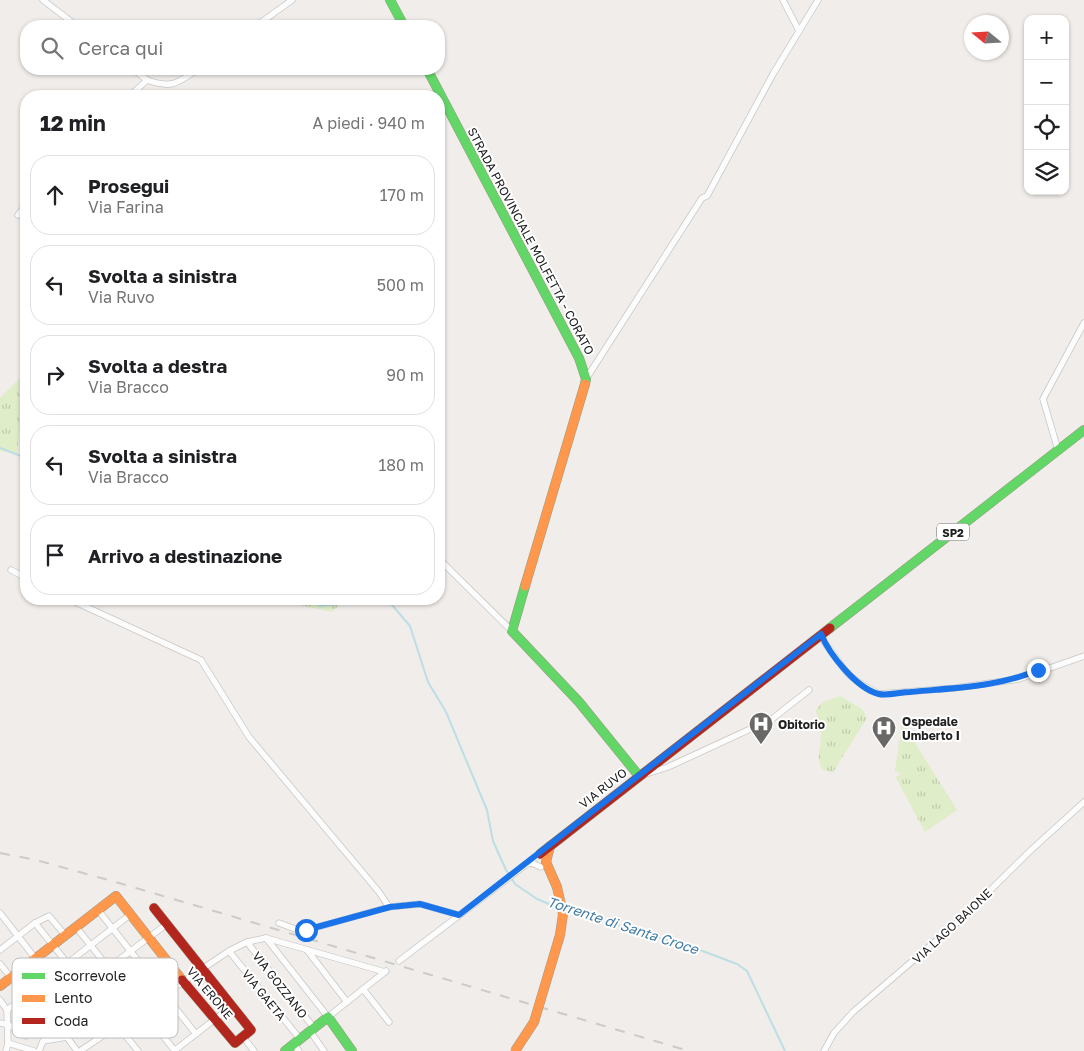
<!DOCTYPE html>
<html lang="it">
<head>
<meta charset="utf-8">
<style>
	body { margin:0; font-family:"Golos Text",sans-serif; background:#f6f6f6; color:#202124 }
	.controls { position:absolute; right:15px; top:15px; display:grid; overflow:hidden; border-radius:10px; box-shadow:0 1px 4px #0004 }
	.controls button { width:45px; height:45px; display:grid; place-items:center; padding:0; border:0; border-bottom:1px solid #e0e0e0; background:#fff; color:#202124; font:25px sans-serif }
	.compass { position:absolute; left:964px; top:15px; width:45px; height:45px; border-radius:50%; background:#fff; box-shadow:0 1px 4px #0004; rotate:288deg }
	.stop { position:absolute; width:15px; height:15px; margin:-11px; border:4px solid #1a73e8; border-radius:50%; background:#fff }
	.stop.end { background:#1a73e8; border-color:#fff; box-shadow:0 1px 5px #0008 }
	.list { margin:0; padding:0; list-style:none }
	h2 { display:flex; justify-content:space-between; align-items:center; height:65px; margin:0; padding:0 20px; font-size:21px }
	h2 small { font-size:16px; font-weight:400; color:#757577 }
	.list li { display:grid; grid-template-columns:32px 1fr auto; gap:15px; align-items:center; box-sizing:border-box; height:80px; margin:0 10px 10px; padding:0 10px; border:1px solid #e0e0e0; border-radius:20px }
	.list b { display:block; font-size:19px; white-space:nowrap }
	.list p { margin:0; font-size:16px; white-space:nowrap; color:#757577 }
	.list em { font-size:16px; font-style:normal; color:#757577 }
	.icon { flex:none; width:28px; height:28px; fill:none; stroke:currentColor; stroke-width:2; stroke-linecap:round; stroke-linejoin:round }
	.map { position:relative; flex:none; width:1084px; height:1051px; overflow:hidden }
	.search { position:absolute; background:#fff; box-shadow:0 1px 4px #0004; left:20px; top:20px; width:425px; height:55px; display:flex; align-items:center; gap:12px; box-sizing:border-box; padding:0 18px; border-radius:20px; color:#757577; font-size:19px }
	.panel { position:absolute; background:#fff; box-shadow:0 1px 4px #0004; left:20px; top:90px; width:425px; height:515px; border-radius:20px }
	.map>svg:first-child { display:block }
	.grass { fill:url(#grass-tufts) }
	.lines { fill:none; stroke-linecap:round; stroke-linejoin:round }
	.stream { stroke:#bddee4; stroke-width:2 }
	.street-casing { stroke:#c8c7c6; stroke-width:7 }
	.fast-casing { stroke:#9b9a80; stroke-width:10 }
	.slow-casing { stroke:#9b9a80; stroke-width:10 }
	.jam-casing { stroke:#9b9a80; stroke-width:10 }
	.street { stroke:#fdfcfc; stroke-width:5.5 }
	.fast { stroke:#63d668; stroke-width:9 }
	.slow { stroke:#ff974d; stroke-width:9 }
	.jam { stroke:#b3261e; stroke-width:9 }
	.rail { stroke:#cbcbcb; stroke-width:2; stroke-dasharray:10 10; stroke-linecap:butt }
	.slow-bridge-casing { stroke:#a79986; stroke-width:10; stroke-linecap:butt }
	.slow-bridge { stroke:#ff974d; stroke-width:9 }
	.route { stroke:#1a73e8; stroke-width:6 }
	.labels { text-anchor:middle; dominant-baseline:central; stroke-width:4; stroke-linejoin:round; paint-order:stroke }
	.shield { fill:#fff; stroke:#646464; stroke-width:1 }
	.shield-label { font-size:11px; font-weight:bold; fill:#212121 }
	.street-label { font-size:12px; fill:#212121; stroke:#fff }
	.poi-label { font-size:12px; font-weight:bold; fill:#212121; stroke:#fff; text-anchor:start }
	.water-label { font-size:14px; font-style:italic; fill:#427ca6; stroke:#fff }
	.key { fill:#fff; stroke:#bcbcbc; stroke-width:1 }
	.key-label { font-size:14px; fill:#212121 }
</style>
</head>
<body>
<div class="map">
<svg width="1084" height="1051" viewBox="0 0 1084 1051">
	<defs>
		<pattern id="grass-tufts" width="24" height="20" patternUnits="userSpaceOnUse" patternTransform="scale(1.25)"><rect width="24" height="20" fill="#dfedc8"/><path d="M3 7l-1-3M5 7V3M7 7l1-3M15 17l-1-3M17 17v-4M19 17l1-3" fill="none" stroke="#bfcbac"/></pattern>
	</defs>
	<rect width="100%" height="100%" fill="#f0edea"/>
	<g class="grass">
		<path d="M 26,372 L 26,419 L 21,426 L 26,421 L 26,429 L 20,428 L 17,454 L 0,451 L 0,398 Z"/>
		<path d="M 287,599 L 345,599 L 332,612 L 291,603 Z"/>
		<path d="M 840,696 L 862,709 L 867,718 L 833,772 L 823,770 C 815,757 821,749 821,735 C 821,726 818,718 816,710 L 823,702 Z"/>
		<path d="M 902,722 L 957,810 L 925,832 L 895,776 L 899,776 L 900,773 L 895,772 Z"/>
	</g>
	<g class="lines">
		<g class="stream">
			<path d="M 0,448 L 26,458"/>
			<path d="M 309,599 L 320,606 L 381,599"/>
			<path d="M 387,599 L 410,626 L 428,682 L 446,712 L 487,810 L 493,841 L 506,870 L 515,884 L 537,899 L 559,908"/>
			<path d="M 566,910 L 700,950 L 737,964 L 747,971 L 785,1051"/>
		</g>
		<defs>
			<g id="street">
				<path d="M 43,0 L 77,26"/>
				<path d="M 783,0 L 799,31"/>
				<path d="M 256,26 L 292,0"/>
				<path d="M 133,69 L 147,80"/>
				<path d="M 130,96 L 147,80 C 172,89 178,83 198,69"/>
				<path d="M 18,215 L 26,205"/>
				<path d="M 586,379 L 702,198 L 707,196 L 773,74 L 818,0"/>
				<path d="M 1058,450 L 1043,399 L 1084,323"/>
				<path d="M 439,559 L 512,631"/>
				<path d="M 11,570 L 26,578"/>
				<path d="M 69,599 L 201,660 L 249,737 L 379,892 L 389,907"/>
				<path d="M 821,634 L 824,642 L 848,674 L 861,684 L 879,694 L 955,688 L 1019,679 L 1084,656"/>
				<path d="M 646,774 L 668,767 L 772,719 L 809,690"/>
				<path d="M 526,864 L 531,863 L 541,867"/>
				<path d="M 98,910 L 196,1034"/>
				<path d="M 0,913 L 98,1039"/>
				<path d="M 35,923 L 138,1051"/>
				<path d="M 279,923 L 298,930 L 307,930 L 389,907 L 420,904 L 459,915"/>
				<path d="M 76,927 L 175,1051"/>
				<path d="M 266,938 L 328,1017 L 386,971"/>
				<path d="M 247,942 L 314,1028"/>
				<path d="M 0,950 L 35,923 L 49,916 L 65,935"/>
				<path d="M 307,950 L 347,1002"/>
				<path d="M 229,951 L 300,1039"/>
				<path d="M 399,961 L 540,854"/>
				<path d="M 0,964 L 26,996 L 67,1037 L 43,1041 L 39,1051"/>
				<path d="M 363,989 L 389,1022"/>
				<path d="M 0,1000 L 7,1010 L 8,1043 L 34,1051"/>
				<path d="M 7,1010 L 131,914"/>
				<path d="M 0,1023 L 9,1025 L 26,1036 L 108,968 L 167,924"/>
				<path d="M 310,1031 L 324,1051"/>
				<path d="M 67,1037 L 77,1051"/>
				<path d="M 243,1037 L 254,1051"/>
				<path d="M 294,1044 L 299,1051"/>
				<path d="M 6,1051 L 8,1043"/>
				<path d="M 80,1051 L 229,951 L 247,942 L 266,938 L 385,972"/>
				<path d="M 174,1051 L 232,1006"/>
				<path d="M 824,1051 L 834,1033 L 853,1012 L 958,922 L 1030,851 L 1084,802"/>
			</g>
			<g id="fast">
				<path d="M 390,0 L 404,26"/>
				<path d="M 427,69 L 579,358 L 586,379 L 585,384"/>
				<path d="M 525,586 L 512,631 L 579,702 L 639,776"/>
				<path d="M 830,628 L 1084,430"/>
				<path d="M 285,1051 L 328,1017 L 352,1051"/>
			</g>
			<g id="slow">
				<path d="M 525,586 L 585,384"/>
				<path d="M 550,846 L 546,862 L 557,887"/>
				<path d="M 0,986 L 116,896 L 182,980"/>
			</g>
			<g id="jam">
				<path d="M 540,854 L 830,628"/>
				<path d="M 154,908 L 251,1030 L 235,1043 L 182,980"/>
			</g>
		</defs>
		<use href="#street" class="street-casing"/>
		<use href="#fast" class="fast-casing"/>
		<use href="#slow" class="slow-casing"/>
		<use href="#jam" class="jam-casing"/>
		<use href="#street" class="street"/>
		<use href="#fast" class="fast"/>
		<use href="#slow" class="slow"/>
		<use href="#jam" class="jam"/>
		<path class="rail" d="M 0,853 L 36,860 L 119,883 L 689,1051"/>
		<defs>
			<path id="slow-bridge" d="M 515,1051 L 534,1022 L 560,935 L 563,914 L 557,887"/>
		</defs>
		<use href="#slow-bridge" class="slow-bridge-casing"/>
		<use href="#slow-bridge" class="slow-bridge"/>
	</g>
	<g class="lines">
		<path class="route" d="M 306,930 L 390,907 L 420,904 L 459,915 L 821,634 C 829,654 857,689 879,694 C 888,696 900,692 910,692 C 952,688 999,687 1038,670"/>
	</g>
	<defs>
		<symbol id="hospital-pin" viewBox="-11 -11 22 30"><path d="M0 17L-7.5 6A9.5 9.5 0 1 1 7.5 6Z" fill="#696867" stroke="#fff"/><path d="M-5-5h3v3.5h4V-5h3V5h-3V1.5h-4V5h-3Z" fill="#fff"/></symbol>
	</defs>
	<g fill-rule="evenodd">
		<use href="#hospital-pin" x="747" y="710" width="28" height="38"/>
		<use href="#hospital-pin" x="870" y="714" width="28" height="38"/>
	</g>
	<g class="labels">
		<rect class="shield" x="937" y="523.5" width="32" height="17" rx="4"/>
		<g class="shield-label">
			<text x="953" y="532">SP2</text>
		</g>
		<g class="street-label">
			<text transform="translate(531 241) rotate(62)">STRADA PROVINCIALE MOLFETTA - CORATO</text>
			<text transform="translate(603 788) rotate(-38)">VIA RUVO</text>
			<text transform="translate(952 926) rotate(-43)">VIA LAGO BAIONE</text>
			<text transform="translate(280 985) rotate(52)">VIA GOZZANO</text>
			<text transform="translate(210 993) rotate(50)">VIA ERONE</text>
			<text transform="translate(264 995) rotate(51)">VIA GAETA</text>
		</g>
		<g class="poi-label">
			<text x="902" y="721">Ospedale<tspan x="902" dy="14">Umberto I</tspan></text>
			<text x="778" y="724">Obitorio</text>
		</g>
		<g class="water-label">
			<text transform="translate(623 925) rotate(18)">Torrente di Santa Croce</text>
		</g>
	</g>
	<rect x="12" y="958" width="166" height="80" rx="8" class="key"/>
	<rect x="22" y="973" width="23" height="6" fill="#63d668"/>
	<rect x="22" y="995" width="23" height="7" fill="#ff974d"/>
	<rect x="22" y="1018" width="23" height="6" fill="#b3261e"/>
	<g class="key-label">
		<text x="54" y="981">Scorrevole</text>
		<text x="54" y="1003">Lento</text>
		<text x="54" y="1026">Coda</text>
	</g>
</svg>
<div class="controls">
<button>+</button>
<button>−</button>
<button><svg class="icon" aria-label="locate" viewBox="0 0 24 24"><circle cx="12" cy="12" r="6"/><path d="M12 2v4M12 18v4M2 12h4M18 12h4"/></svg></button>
<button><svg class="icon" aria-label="layers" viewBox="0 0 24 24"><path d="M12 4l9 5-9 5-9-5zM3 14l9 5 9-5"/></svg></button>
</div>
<svg class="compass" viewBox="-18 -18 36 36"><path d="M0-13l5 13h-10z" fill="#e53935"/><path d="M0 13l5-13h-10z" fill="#757577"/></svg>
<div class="stop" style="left:306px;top:930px"></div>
<div class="stop end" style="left:1038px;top:670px"></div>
<div class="search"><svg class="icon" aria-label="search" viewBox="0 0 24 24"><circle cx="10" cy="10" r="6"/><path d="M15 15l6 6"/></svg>Cerca qui</div>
<section class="panel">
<h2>12 min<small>A piedi · 940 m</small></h2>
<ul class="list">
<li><svg class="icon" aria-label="ahead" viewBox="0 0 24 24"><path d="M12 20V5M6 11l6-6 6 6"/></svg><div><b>Prosegui</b><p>Via Farina</p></div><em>170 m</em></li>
<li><svg class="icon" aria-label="left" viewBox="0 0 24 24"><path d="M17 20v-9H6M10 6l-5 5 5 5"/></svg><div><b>Svolta a sinistra</b><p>Via Ruvo</p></div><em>500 m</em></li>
<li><svg class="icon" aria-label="right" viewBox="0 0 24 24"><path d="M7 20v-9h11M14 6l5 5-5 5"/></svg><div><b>Svolta a destra</b><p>Via Bracco</p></div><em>90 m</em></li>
<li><svg class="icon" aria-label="left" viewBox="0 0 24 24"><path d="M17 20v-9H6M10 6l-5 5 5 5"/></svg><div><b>Svolta a sinistra</b><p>Via Bracco</p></div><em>180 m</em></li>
<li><svg class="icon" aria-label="arrive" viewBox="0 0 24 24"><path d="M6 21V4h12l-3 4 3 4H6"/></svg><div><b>Arrivo a destinazione</b></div></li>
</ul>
</section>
</div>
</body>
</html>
